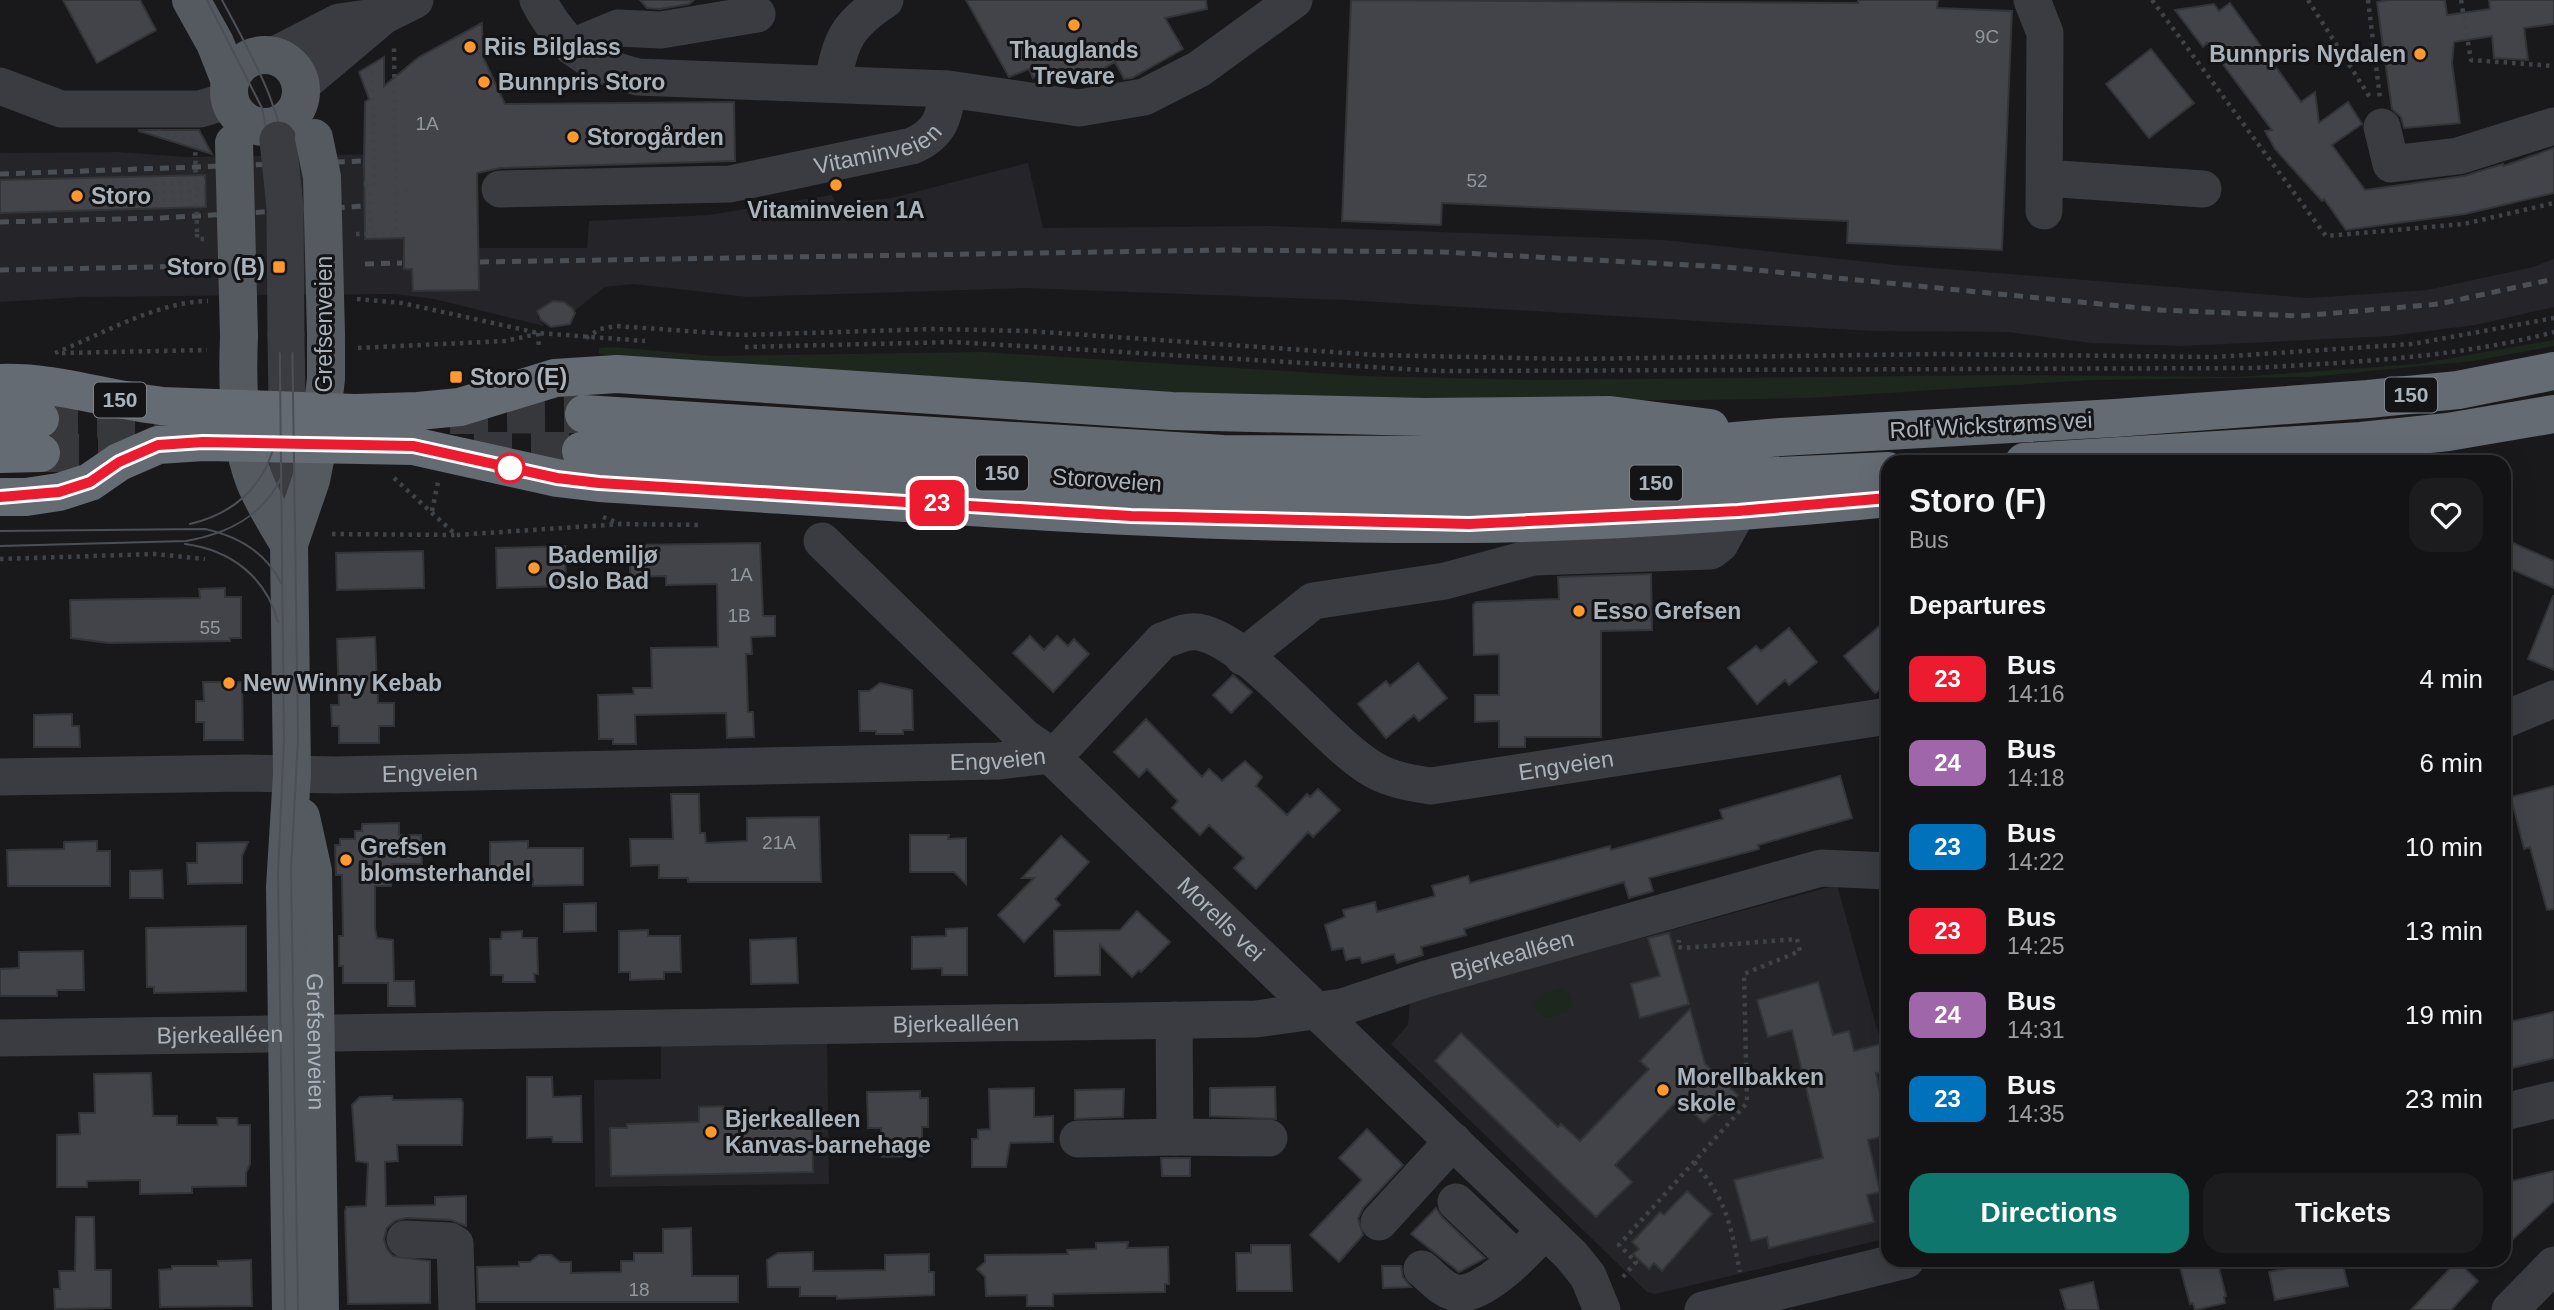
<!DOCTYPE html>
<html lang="en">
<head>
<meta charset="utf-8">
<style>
  body { margin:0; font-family:Helvetica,sans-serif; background:#1c1c1e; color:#f1f3f6; height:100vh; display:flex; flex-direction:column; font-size:26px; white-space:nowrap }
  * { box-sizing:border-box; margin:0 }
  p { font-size:23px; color:#9d9ea0 }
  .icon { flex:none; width:38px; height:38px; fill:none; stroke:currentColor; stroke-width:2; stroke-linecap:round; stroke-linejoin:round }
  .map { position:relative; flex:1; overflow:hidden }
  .drawer { position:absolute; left:1881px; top:455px; width:630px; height:812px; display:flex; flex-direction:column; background:#131315; border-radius:21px; box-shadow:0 7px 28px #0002,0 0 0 2px #323234 }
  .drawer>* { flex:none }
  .badge { padding:0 14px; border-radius:10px; font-size:24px; line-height:46px }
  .map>.badge { position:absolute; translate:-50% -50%; box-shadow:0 0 0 4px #fff }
  h2 { padding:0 28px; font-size:26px; line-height:63px }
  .round { display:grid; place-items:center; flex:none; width:74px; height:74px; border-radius:21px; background:#1c1c1e }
  .overview { display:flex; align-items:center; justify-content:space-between; height:119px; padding:0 28px }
  h1 { font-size:33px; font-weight:600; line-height:52px }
  .cta { display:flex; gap:14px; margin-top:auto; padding:14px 28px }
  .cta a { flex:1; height:80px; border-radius:21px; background:#0f766e; color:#fff; font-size:28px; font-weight:600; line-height:80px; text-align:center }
  .cta a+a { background:#1c1c1e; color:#f1f3f6 }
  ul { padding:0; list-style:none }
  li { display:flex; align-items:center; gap:21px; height:84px; padding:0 28px }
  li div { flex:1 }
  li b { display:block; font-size:26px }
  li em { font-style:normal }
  li .badge { min-width:77px; font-weight:700; text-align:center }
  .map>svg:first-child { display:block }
  .built { fill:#252529 }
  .green { fill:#1e271e }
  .building { fill:#434449; stroke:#333438; stroke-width:2 }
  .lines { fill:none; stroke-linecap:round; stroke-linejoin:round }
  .highway-tunnel { stroke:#36383c; stroke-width:38; stroke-dasharray:38 19; stroke-linecap:butt }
  .path { stroke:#3f4348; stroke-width:4.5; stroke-dasharray:3.5 5; stroke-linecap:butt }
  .minor { stroke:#3a3c41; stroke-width:37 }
  .major { stroke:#555960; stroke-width:38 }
  .highway { stroke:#656b73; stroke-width:38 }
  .tram { stroke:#4c5056; stroke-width:2 }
  .rail { stroke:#4c5056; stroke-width:5; stroke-dasharray:9 7; stroke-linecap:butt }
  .path-bridge { stroke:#3f4348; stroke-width:4.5; stroke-dasharray:3.5 5; stroke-linecap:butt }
  .minor-bridge { stroke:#3a3c41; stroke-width:37 }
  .major-bridge { stroke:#555960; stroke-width:38 }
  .line-casing { stroke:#fff; stroke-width:16 }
  .line { stroke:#ed1b2f; stroke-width:10 }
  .poi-dot { fill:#ff992e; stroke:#141417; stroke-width:2.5 }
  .stop-dot { fill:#fff; stroke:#ed1b2f; stroke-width:3.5 }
  .labels { text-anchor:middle; stroke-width:6; stroke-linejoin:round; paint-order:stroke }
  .number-label { font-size:19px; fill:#90979f }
  .shield { fill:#141417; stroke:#7d838a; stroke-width:2 }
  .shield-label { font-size:21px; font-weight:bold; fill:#aab3bc }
  .poi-label { font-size:23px; font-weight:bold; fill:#aab3bc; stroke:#141417; text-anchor:start }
  .street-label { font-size:23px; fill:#aab3bc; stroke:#141417 }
</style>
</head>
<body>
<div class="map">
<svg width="2554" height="1310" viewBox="0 0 2554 1310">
  <rect width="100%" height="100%" fill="#19191c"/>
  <path class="built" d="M119,152L185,157L398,154L403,248H587L589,221L708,215L832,195L837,204L892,198L1028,163L1043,228L1268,226L1664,240L1896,265L2309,298L2427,290L2533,267L2554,259V307L2475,325L2389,336L2183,346L2091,343L2008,332L1871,331L1345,300L1025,288L748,297L633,284L605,287L573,312L549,304L543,307L537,317L544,326L434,299L395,294L82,297L0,302V153Z
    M1837,885L1888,1068V1238L1672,1290L1655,1294L1647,1292L1391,1044L1408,1025L1410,1001Z
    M827,1044L829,1184L595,1187L594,1080L661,1079V1046Z"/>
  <path class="green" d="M2554,340V346L2473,361L2308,377L2091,380L1808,398L1695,400H1293L637,359L599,354V348L614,347L713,356L984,352L1363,376L1539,380L2008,375L2238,377L2418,364Z
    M1561,988L1569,993L1573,1004L1567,1012L1546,1018L1537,1013L1535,1002L1540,994Z"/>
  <path class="building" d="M63,0H140L156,30L97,63Z
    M640,0H694L689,4L660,9L647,8Z
    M966,0H1206L1207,9L1165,18L1183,49L1132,78L1124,79L1115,62L1081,82L1075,71L1058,80L1051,68L1033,78L1029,69L1009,77Z
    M1351,0L1858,3V0H1938L1937,8L2012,11L2002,250L1847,243L1848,221L1442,203L1441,225L1342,221Z
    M2388,0H2445L2447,15L2490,9L2489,0H2554V24L2524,28L2528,60L2494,58L2492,36L2454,42L2452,63L2460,123L2404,128L2401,117L2392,109L2385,60H2382L2383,47L2377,2Z
    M2230,3L2301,102L2315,92L2319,123L2348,102L2362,124L2332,145L2365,190L2464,176L2503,164L2504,166L2554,148V193L2465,214L2346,230L2324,199L2322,201L2275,149L2265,131L2272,130L2207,43L2203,47L2175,10L2214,4L2219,11Z
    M482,23L483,57L505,104L734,102L735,161L500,168L477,173L479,290L413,291L412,269H404V238L365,239L364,164L365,102L369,99L359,72L384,57V86L419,57Z
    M2151,49L2194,103L2149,138L2106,84Z
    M139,130H199L212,154L139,131Z
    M205,175L206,207L0,213V180Z
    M553,301L564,302L572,308L575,313L570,324L551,327L541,320L537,311Z
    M2504,539L2554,561V588L2504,566Z
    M760,543L763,616H775V636L751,637L752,654H746L748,712H753L754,737L727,738L726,713L635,715L636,744H613V739H599L598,695L634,694L633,688H652L651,648L718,647L717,584L666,585V576L630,577V545Z
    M565,546L566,586L497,588L496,548Z
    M423,551L424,588L337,590L336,553Z
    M1651,574L1652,630L1601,631V737H1525V747H1499V721L1475,722V695H1499V654L1474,655L1473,605L1476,602L1559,599L1558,577Z
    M225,588V597H241V638H230V641L109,643L71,638L70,600L200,598L199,589Z
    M2553,596H2554V670L2528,659Z
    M1888,619V683L1875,693L1844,656Z
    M1789,628L1817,662L1789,685L1785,680L1757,704L1728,668L1756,646L1761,651Z
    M1030,636L1044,650L1057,636L1068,646L1074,639L1089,654L1053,692L1013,653Z
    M375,637L378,703H394V726H379V743H339V726H332L331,705H339L337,639Z
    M1418,663L1447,698L1419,721L1414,715L1386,738L1358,704L1386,681L1390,686Z
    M1233,675L1252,692L1231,713L1213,695Z
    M203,682H242L243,740H204V722H196V701H204Z
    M880,683L912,690L913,730H903V734H876V731H860L859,691H869Z
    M72,714V726H79L80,747H34V715Z
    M1146,719L1202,777L1209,769L1222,781L1245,761L1262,777L1256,786L1287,815L1307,794L1310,797L1318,789L1340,810L1313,837L1308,832L1256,889L1234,868L1244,858L1209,825L1200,835L1172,808L1178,801L1147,769L1139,777L1114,752Z
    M1840,776L1852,818L1758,845L1759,849L1649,878L1653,891L1629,898L1624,882L1464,929L1466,935L1421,947L1423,955L1397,963L1394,954L1362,963L1360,957L1346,960L1343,948L1332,950L1325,925L1345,917L1343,910L1375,902L1377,912L1435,896L1432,886L1468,876L1470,883L1610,846L1611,850L1723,819L1720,810Z
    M2554,786V909L2547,910L2530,847L2524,849L2511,797Z
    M671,794H699L700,833H705L706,843L747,841V818L819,817L821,882H688V878H659V865L631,866L630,839H673Z
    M399,823V835H421L422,864H392L391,886H375V928L377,938L393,940L394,981H414L415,1006H388V983H343V966H339V936H343L342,875H336L335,845H340V839H355V831H362V824Z
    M910,835H949L948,839L966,838V884L954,872H910Z
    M1061,836L1089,862L1055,899L1060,905L1024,942L998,915L1034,878H1022Z
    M97,841V851H110V886H8L7,850L64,849V842Z
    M528,841V848H583V885L533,886V879H513V873H490V842Z
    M248,842L242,856V883L188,884L187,863H197V843Z
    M162,870L163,898H130V871Z
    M596,903V931L564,932V904Z
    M1137,911L1170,942L1141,972L1139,970L1132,977L1100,945V975L1055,976L1054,931L1120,930Z
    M246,926V991L154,993V987H147L146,928Z
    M967,928V975H942V968L912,969V937L946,936V929Z
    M648,930V936H680L681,972H664V979L630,980V972H619V931Z
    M522,931V938H537L538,974H534L535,982H503V975H491L490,939H501L502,932Z
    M1669,933L1689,1004L1640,1018L1631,984L1660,976L1648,938Z
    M796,938L798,983L751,984L750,940Z
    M83,951L84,990H57V996H0V969L19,968V952Z
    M1818,982L1833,1035L1849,1031L1854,1051L1888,1042V1072L1876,1073L1888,1135L1868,1140L1880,1192L1867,1195L1874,1222L1769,1248L1767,1237L1751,1241L1734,1180L1823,1158L1792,1030L1768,1037L1757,1000Z
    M1690,1009L1705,1064L1738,1095L1719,1115L1716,1112L1704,1123L1679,1099L1615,1165L1632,1182L1596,1217L1435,1061L1461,1033L1558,1127L1561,1124L1580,1141L1649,1069L1640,1061Z
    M2554,1012V1058L2504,1070V1023Z
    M151,1073L153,1116H177V1125H218L217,1118H237L238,1125H250V1164L246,1173V1186L192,1187V1193L140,1194V1180L87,1181V1187H57V1135L80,1134L79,1113H95L94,1074Z
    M527,1077H552L553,1097L581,1096L582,1142H553L552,1137L527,1138Z
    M1275,1087L1276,1119L1210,1116V1088Z
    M1034,1088V1117L1053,1116V1142L1010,1143L1006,1167H972V1139H978V1130L990,1129L989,1089Z
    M1124,1089L1123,1117L1075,1119V1090Z
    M920,1091V1098H928V1127H922V1156L882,1157L881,1128H868L867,1092Z
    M384,1096H392L393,1100L461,1099L463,1103L462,1145H397L398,1161L385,1162L386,1206L435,1205V1197L466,1196V1226L451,1220L406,1218L395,1221L387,1228L384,1239L387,1249L393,1256L430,1261V1303L348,1304L345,1212L346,1207L366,1206L368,1163L356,1161L352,1105L360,1097Z
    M723,1106L724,1122L812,1120L813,1172L611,1176L610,1128H627V1124L699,1122V1107Z
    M1367,1129L1403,1165L1363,1208L1358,1218L1363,1235L1339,1262L1310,1235L1362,1180L1339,1158Z
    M1161,1158H1190V1176H1162Z
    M2554,1171V1201L2509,1243L2504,1224V1183Z
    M1687,1191L1712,1214L1662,1271L1654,1263L1649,1269L1633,1254L1639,1249L1632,1242L1660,1212L1664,1215Z
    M1436,1208L1442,1217L1485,1258L1459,1272L1411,1234Z
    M76,1217H94L95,1270H111V1308L55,1309L54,1289H60L59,1271H75Z
    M691,1228L692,1276H738V1302H478L477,1267L519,1266V1262H530L539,1255H551L560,1262H571V1273L621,1272V1261H634V1253H663V1229Z
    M1128,1242L1127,1248L1168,1247L1169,1284H1165V1292L1053,1294V1306H1027V1295L986,1296L985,1277L977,1269L985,1262V1255L1068,1254L1067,1250L1096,1249V1243Z
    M1251,1245H1290L1292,1291H1237L1236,1253H1251Z
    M813,1252V1271L885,1270V1255L929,1254V1272H934V1295L837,1299V1296H800V1287H768L767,1260L778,1253Z
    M251,1260L252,1306L160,1307L159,1270L172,1269V1266H218V1261Z
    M2178,1260H2217L2226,1296L2224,1297L2225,1303L2195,1310L2193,1303L2190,1304Z
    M2296,1260H2342L2348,1286L2275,1300L2269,1272L2298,1266Z
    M2457,1261L2478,1281L2451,1310H2411Z
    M1382,1266H1401L1403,1277L1411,1287L1383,1288Z
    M2093,1282L2099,1310H2066L2060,1290Z"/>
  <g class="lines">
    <path class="highway-tunnel" d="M450,415L584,414
      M40,419L166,418
      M474,451H581
      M41,453H151"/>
    <path class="path" d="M2152,0L2326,236L2464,224L2554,203
      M2308,0L2371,99
      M2368,0L2380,98
      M2461,0L2471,60L2554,66
      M153,184L205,182
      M364,184H374L372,67
      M370,184L371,233
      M396,191H411
      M154,192L204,191
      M154,200L196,199
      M197,234V239H205
      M356,234L396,233L394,48
      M357,299L402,303L538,333L645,341
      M538,333L539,350
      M586,338L600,329L616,326L743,335L933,329L1028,331L1376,355L1569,359L1940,354L2216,357L2413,344L2554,318
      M745,347L954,342L1438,371L2253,368C2354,362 2456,358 2554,332
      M358,348L505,341L537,334
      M55,353C103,334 156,302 208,301
      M62,353L207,350
      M394,478L456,535L622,524L703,525
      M432,511L438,482
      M603,517L621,524
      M332,534L456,535
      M0,559L155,554L205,559
      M609,586L649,585
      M1694,1162C1727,1201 1730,1223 1740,1272
      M1623,1277L1636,1262L1619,1245L1747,1103L1744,974L1800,951L1797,939L1683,948L1678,947L1679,940"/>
    <g class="minor">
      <path d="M538,0C562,46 587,64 638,77L948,89L1079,108L1144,97L1199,69L1294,0"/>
      <path d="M2032,0L2045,33L2044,211"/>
      <path d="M572,47L618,28L661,30L757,14"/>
      <path d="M273,56L339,22L383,16"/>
      <path d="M833,84C839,41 848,24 885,0"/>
      <path d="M0,86L61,109H200L230,100"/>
      <path d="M300,86L383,16L415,0"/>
      <path d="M2382,127L2391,164L2458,156L2554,126"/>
      <path d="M2045,178L2203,189"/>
      <path id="s1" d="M500,189L730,184L912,146C940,134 944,118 948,89"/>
      <path d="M286,335L289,537"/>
      <path id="s2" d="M822,541L1024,737L1050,755L1571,1255L1588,1276L1602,1310"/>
      <path d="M1243,657L1313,601L1445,581L1534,557L1711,551L1720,544L1738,511"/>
      <path d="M2504,720L2554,699"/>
      <path id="s3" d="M0,777L247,773L336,775L998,761L1050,755L1064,746L1162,641C1173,637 1186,630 1198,632C1251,641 1325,742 1374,770C1392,780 1411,783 1431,786L1888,716"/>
      <path d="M1174,1020L1175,1137L1269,1138"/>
      <path id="s4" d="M0,1038L1256,1019L1342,1007L1426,979L1821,868L1888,871"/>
      <path d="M2504,1112L2554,1100"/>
      <path d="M1078,1139L1175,1137"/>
      <path d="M1456,1202L1516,1259"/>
      <path d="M1379,1222L1453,1141"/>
      <path d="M405,1239L450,1241L455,1244L457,1310"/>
      <path d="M1422,1269C1432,1277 1443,1291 1457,1293C1483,1297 1529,1248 1545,1230"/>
      <path d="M1703,1310L1906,1260"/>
      <path d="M2510,1310L2554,1265"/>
    </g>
    <g class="major">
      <path d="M191,0L215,43L230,81"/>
      <circle cx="265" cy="91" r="36"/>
      <path d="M239,336C237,382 238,439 255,482C264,504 277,524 289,544"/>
      <path id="s5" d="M301,817L313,871L320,1310"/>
      <path d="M291,1310L285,887L292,774L289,544L311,480L318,445L326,379V334"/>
    </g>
    <path class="highway" d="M0,383C56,381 107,400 162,406L355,413L418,411L460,407L555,378L617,374L1172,411L1424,417L1610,415L1710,428
      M584,414L1223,454L1425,455L1608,452L1781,437L2115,418L2368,399L2458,390L2554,371
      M0,420L40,419
      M581,451L813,461L1219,487L1424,492L1888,471
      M0,454L41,453
      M2024,462L2361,441L2448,432L2554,414
      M0,497H26L59,492L90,482L119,462L158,445L203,442L413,446L557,478L599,483C888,501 1178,526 1467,524C1607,523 1749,512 1888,498"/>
    <path class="tram" d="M207,0L262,108L278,187L284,739L278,873L285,1310
      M222,0C256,63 284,111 290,184L298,739L291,870L298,1310
      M190,524C236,513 265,486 276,439
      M0,531L205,529C237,536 266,552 281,583
      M185,544C231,550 266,577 278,622
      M0,546L186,541C227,534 262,517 281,478"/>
    <path class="rail" d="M0,174L364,161
      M0,222L161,218L364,206
      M480,262L1225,250L1442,252L1726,267L2161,310L2300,316L2439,304L2554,279
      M365,264L402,263
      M0,270L203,266"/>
    <path class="path-bridge" d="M157,132L195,140L197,234"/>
    <path class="minor-bridge" d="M278,140L285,207L286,335"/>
    <path class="major-bridge" d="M314,138L322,177L326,334
      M234,143L239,336"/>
  </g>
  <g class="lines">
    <g class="line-casing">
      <path id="line" d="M0,497L59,492L90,482L119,462L158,445L203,442L413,446L557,478L599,483L1131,516L1469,524L1738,511L1888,498"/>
    </g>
    <use href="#line" class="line"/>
  </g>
  <g class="poi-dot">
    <circle cx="1074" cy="25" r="7"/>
    <circle cx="470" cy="47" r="7"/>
    <circle cx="2420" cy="54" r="7"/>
    <circle cx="484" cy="82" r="7"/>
    <circle cx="573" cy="137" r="7"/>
    <circle cx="836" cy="185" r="7"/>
    <circle cx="77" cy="196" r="7"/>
    <rect x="272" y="260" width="14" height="14" rx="3.5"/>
    <rect x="449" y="370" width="14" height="14" rx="3.5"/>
    <circle cx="534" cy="568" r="7"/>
    <circle cx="1579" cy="611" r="7"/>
    <circle cx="229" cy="683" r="7"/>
    <circle cx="346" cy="860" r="7"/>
    <circle cx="1663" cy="1090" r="7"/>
    <circle cx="711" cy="1132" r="7"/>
  </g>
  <circle class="stop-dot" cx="510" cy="468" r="14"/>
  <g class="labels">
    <g class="number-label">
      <text x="1987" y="43">9C</text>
      <text x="427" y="130">1A</text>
      <text x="1477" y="187">52</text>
      <text x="741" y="581">1A</text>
      <text x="739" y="622">1B</text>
      <text x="210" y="634">55</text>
      <text x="779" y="849">21A</text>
      <text x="639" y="1296">18</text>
    </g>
    <g class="shield">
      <rect x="2385" y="377.5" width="52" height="35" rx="5"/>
      <rect x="94" y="382.5" width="52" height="35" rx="5"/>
      <rect x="976" y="455.5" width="52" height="35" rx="5"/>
      <rect x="1630" y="465.5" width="52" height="35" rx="5"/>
    </g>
    <g class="shield-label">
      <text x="2411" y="402">150</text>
      <text x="120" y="407">150</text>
      <text x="1002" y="480">150</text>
      <text x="1656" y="490">150</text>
    </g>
    <g class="poi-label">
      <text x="484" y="55">Riis Bilglass</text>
      <text x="1074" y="58" text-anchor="middle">Thauglands<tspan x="1074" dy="26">Trevare</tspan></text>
      <text x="2406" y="62" text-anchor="end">Bunnpris Nydalen</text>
      <text x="498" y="90">Bunnpris Storo</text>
      <text x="587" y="145">Storogården</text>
      <text x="91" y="204">Storo</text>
      <text x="836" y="218" text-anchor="middle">Vitaminveien 1A</text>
      <text x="265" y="275" text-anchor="end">Storo (B)</text>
      <text x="470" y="385">Storo (E)</text>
      <text x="548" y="563">Bademiljø<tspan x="548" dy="26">Oslo Bad</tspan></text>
      <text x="1593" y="619">Esso Grefsen</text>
      <text x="243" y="691">New Winny Kebab</text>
      <text x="360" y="855">Grefsen<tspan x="360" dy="26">blomsterhandel</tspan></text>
      <text x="1677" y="1085">Morellbakken<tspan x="1677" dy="26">skole</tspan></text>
      <text x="725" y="1127">Bjerkealleen<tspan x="725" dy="26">Kanvas-barnehage</tspan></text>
    </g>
    <g class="street-label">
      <text dy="8" stroke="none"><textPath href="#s1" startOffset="382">Vitaminveien</textPath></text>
      <text transform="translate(324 324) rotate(-90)" y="8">Grefsenveien</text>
      <text transform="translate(1991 425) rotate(-3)" y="8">Rolf Wickstrøms vei</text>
      <text transform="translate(1107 480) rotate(4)" y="8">Storoveien</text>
      <text dy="8" stroke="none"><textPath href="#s3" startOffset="998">Engveien</textPath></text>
      <text dy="8" stroke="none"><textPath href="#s3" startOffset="1670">Engveien</textPath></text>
      <text dy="8" stroke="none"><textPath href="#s3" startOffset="430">Engveien</textPath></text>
      <text dy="8" stroke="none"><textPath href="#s2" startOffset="550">Morells vei</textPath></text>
      <text dy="8" stroke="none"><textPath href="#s4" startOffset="1521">Bjerkealléen</textPath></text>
      <text dy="8" stroke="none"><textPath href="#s4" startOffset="956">Bjerkealléen</textPath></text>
      <text dy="8" stroke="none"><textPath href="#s4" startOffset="220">Bjerkealléen</textPath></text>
      <text dy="8" stroke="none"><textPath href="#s5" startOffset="226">Grefsenveien</textPath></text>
    </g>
  </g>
</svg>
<b class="badge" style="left:937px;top:503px;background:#ed1b2f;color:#fff">23</b>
<section class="drawer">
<div class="overview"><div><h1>Storo (F)</h1><p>Bus</p></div><a class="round"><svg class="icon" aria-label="heart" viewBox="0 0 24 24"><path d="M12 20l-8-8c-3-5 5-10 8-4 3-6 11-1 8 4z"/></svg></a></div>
<h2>Departures</h2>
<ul>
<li><span class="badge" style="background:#ed1b2f;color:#fff">23</span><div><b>Bus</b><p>14:16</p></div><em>4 min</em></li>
<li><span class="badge" style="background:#a066aa;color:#fff">24</span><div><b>Bus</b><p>14:18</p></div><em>6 min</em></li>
<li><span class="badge" style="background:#0072bc;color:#fff">23</span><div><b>Bus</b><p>14:22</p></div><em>10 min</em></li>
<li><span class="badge" style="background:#ed1b2f;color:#fff">23</span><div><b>Bus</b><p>14:25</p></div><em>13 min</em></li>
<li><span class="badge" style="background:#a066aa;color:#fff">24</span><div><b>Bus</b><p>14:31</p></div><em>19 min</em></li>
<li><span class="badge" style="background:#0072bc;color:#fff">23</span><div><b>Bus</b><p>14:35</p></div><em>23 min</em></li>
</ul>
<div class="cta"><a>Directions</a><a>Tickets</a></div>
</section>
</div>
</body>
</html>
